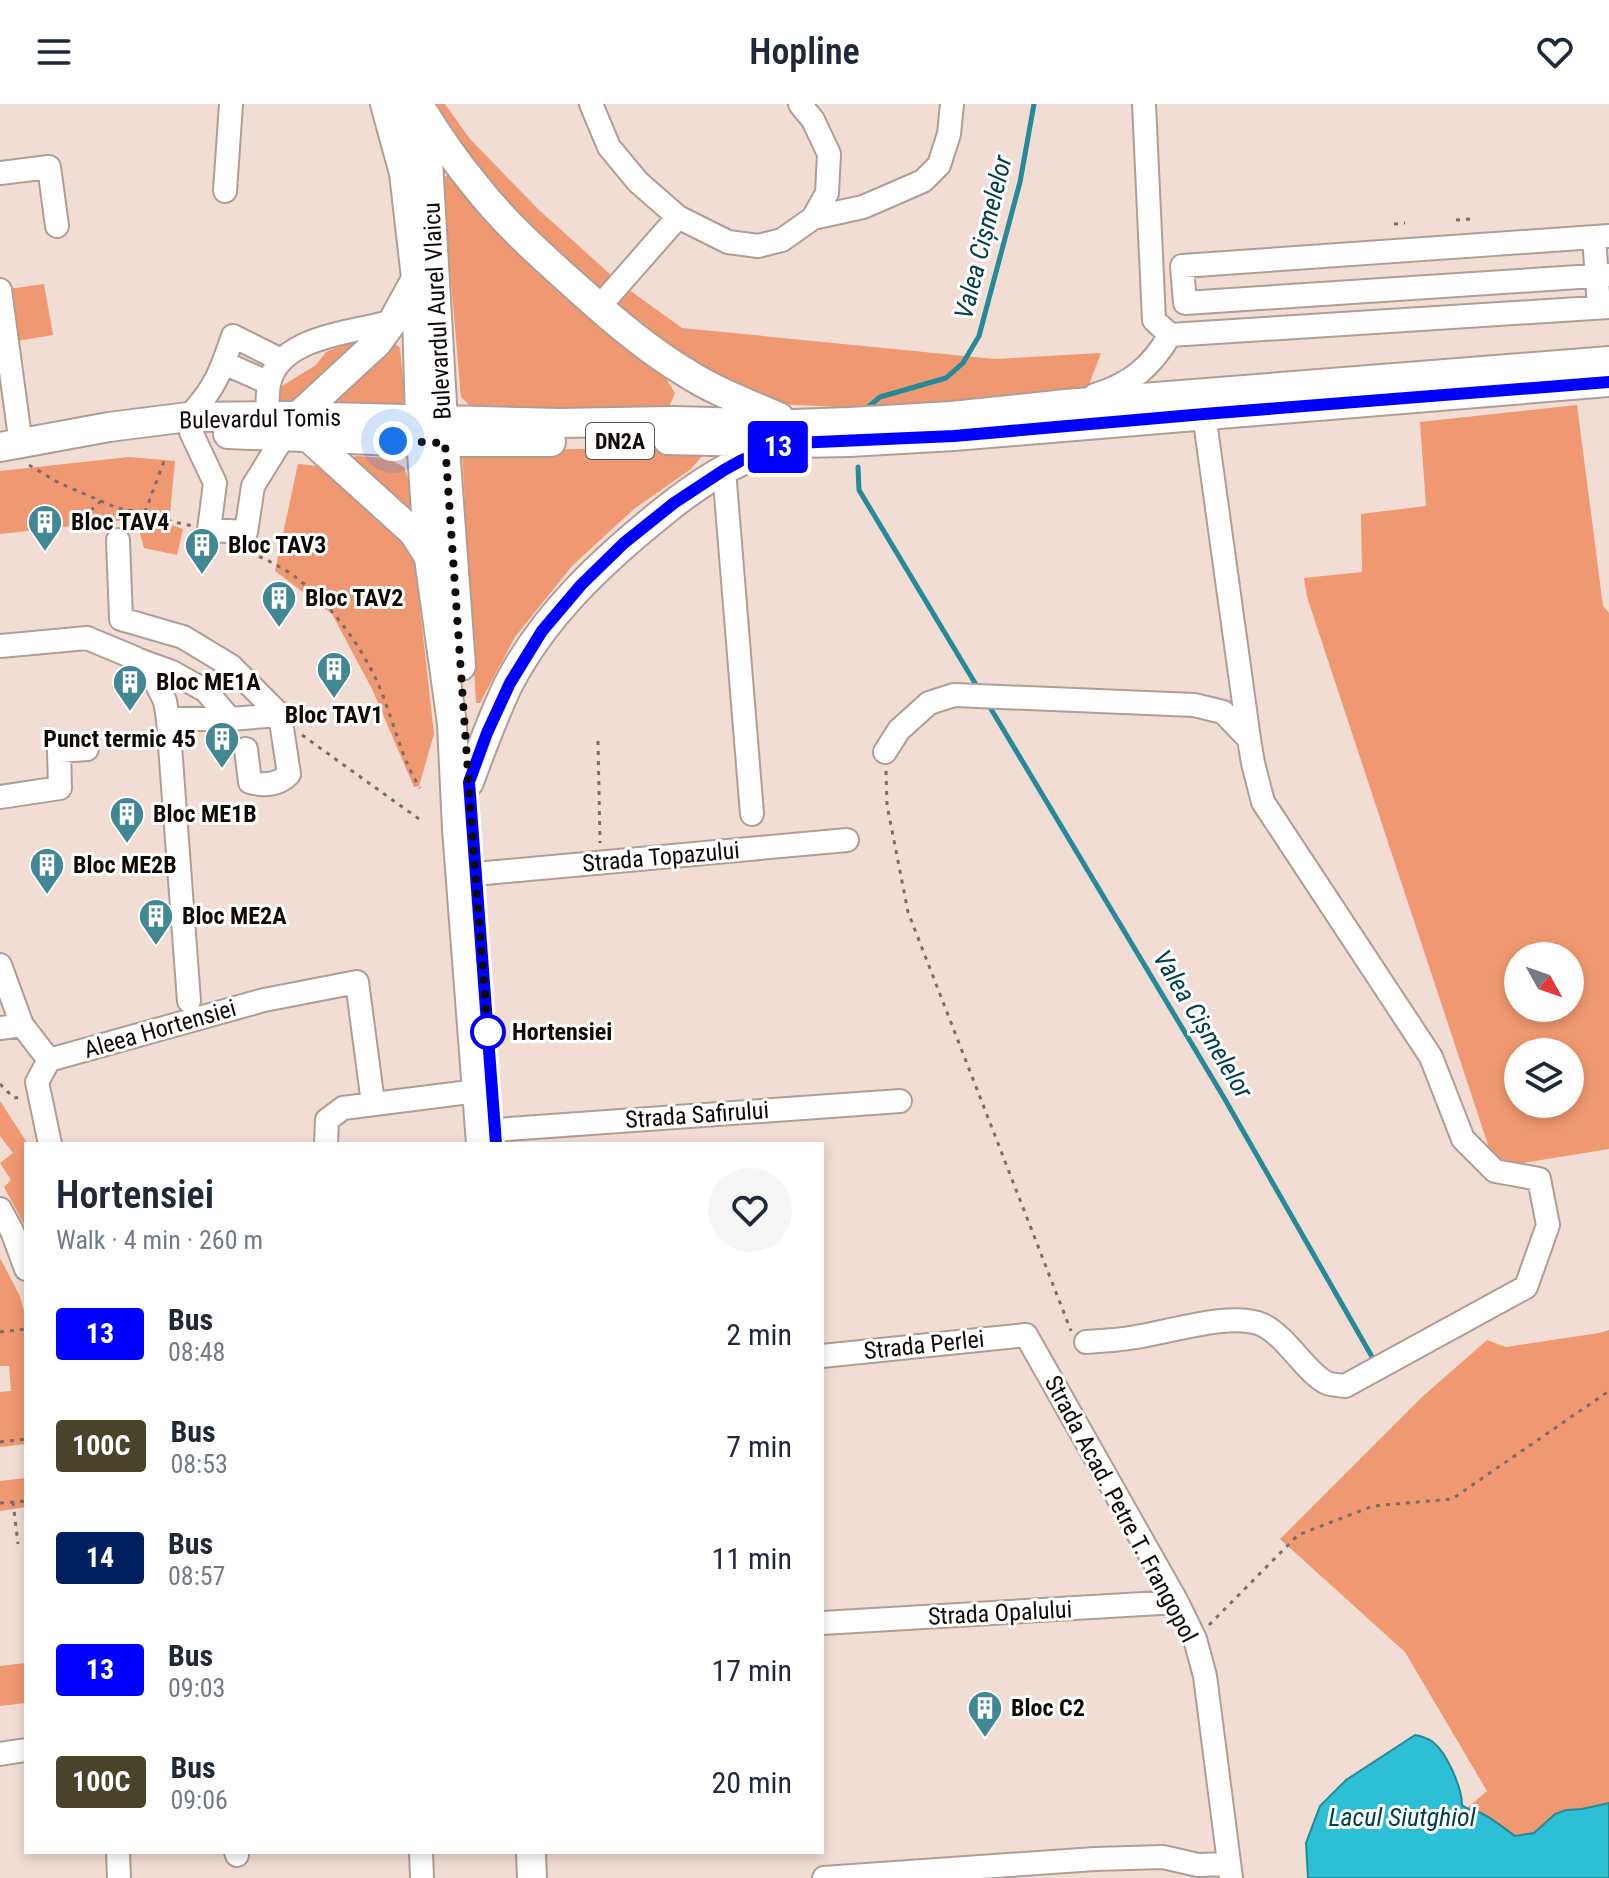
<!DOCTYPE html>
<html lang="en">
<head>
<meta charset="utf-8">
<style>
  body { margin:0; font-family:"Roboto Condensed",sans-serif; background:#f6f6f7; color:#1f2937; height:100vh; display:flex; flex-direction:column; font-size:30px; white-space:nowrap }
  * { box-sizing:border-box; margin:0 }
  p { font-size:26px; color:#747a83 }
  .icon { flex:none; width:44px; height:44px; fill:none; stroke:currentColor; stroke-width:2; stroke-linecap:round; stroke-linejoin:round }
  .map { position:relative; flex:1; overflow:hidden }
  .sheet { position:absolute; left:24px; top:1038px; width:800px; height:712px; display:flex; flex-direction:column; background:#fff; border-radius:0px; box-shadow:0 4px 12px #0003 }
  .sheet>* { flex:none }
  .badge { padding:0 16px; border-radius:6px; font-size:28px; line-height:52px }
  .needle { width:52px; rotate:130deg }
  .controls { position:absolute; left:1504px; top:838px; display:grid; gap:16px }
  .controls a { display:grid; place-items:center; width:80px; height:80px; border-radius:50%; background:#fff; box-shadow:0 4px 12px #0003; font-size:40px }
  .you { position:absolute; width:40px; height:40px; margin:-20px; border:6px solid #fff; border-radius:50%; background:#1a73e8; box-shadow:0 0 0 12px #1a73e833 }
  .map>.badge { position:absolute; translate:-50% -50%; box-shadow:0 0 0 4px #fff }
  .round { display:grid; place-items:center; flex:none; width:84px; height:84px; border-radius:42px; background:#f6f6f7 }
  .summary { display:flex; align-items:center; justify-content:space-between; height:136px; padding:0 32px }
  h1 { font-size:38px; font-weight:600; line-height:60px }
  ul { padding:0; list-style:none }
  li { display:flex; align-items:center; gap:24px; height:112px; padding:0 32px }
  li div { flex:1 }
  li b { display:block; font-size:30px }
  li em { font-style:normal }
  li .badge { min-width:88px; font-weight:700; text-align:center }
  header { display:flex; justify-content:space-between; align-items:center; height:104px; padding:0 32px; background:#fff; font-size:36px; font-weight:600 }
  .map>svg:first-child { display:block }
  .green { fill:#f09871; fill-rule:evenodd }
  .water { fill:#2cbfd6; stroke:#248998; stroke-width:2 }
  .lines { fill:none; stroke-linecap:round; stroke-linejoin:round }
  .stream { stroke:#248998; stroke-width:5 }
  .minor-casing { stroke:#b09d94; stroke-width:26 }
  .major-casing { stroke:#b09d94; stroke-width:32 }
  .path { stroke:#7b6e68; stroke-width:3; stroke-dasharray:4 6; stroke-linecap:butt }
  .minor { stroke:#fff; stroke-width:22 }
  .major { stroke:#fff; stroke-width:28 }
  .line-casing { stroke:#fff; stroke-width:18 }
  .line { stroke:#00f; stroke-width:12 }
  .walk { stroke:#100a07; stroke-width:8; stroke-dasharray:0 14.4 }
  .stop-dot { fill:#fff; stroke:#00f; stroke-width:4 }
  .labels { text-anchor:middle; stroke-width:6; stroke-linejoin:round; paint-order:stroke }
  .shield { fill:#fff; stroke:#585451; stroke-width:2 }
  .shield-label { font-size:22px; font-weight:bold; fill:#100a07 }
  .street-label { font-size:24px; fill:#100a07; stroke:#fff }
  .poi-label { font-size:24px; font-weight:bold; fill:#100a07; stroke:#fff; text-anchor:start }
  .stop-label { font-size:24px; font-weight:bold; fill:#100a07; stroke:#fff; text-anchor:start }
  .water-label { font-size:26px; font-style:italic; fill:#00404a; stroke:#fff }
</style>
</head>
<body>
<header><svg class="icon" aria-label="menu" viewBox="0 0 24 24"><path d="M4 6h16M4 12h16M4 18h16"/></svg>Hopline<svg class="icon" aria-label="heart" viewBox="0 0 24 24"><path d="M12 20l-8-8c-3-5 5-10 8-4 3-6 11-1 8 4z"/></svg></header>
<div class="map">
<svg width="1609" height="1774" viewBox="0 0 1609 1774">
  <rect width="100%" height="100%" fill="#f2ddd4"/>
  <path class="green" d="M434,0H445L470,35L539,106L621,180L682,224L995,255L1101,249L1085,291L879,305L777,300L665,245L521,123L463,45Z
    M451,71L596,216L665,273L675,289L669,303L659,307H475L461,293L442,73Z
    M44,180L53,231L17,237L8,185Z
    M360,237L291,300H280L276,293L277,285L316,261L326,248L348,239Z
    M391,240H396L400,244L405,294L403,301H341L337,293Z
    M1577,301L1603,502L1609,509V1045L1516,1060L1493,1056L1307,493L1304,474L1362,468L1361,410L1426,402L1420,318ZM1518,852H1570V904H1518ZM1518,948H1570V1000H1518Z
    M698,343L703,351L691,365L634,405L572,462L515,533L480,599H476L462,347Z
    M358,352L387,354L404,363L410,380L412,416L352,359V353Z
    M129,353L175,357L169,420L183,425L177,451L144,444L136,415L0,430V367Z
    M298,360L331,363L413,442L434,630L419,682L414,683L372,585L332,510L275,467Z
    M0,997L28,1040H26V1124L4,1083L11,1076L0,1059L13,1049L0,1032Z
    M0,1154L19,1190L26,1213V1340L0,1343V1288L11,1287L9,1262H0Z
    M1609,1226V1699L1582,1705L1566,1706L1555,1710L1534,1729L1515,1732C1499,1721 1485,1709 1466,1705L1487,1687L1405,1548L1280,1435L1421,1294L1487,1236L1506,1243L1599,1229Z
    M26,1374V1403L0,1407V1377Z
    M26,1559V1599L0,1602V1562Z"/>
  <path class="water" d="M1415,1631C1421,1632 1427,1634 1433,1638C1447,1649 1462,1684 1462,1701C1468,1706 1474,1706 1481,1709C1493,1715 1504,1724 1515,1732L1534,1729L1555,1710L1566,1706L1582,1705L1609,1699V1774H1308L1306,1739L1320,1702L1346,1676Z"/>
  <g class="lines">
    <path class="stream" d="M867,304L880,293L946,274L963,259L979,232L1020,78L1034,0
      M858,363L859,386L975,579
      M991,605L1223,992L1375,1258"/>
    <g class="minor-casing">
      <path id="minor" d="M591,0L609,43L638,78L678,113L728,138L758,142L782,136L813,114L863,103L923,77L939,61L949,30L952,0
        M800,0L813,16L829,50L827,89L813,114
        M1144,0L1154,216L1170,231L1609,203
        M0,69L49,63L57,122
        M225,87L231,0
        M1609,132L1182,162L1185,199L1609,171
        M1594,133L1599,203
        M0,186L21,341
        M599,203L678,113
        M224,259L269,279
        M1095,291C1131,280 1151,263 1170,231
        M1204,310L1249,635
        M267,311C268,301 267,290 269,280C279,231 355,229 393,217
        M188,313C215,285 221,267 233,232L281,256
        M191,328L215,379L209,426L246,428L253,382L284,332
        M724,366L752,710
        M118,436L121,515L183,533L231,562L280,611L289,670C279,681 264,682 250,678L246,645
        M0,542L87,534L135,554L156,579L165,597L168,615H230L280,611
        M139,556L172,568L206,587L230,615
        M168,615L189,897
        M885,648L899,626L929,599L954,591L1194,601L1223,608L1249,635L1253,659L1263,698L1431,953L1463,1035L1495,1067L1539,1075L1548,1121L1526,1183L1345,1282C1339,1281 1332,1281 1327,1279C1307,1270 1288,1234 1263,1221C1232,1207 1170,1228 1136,1233C1119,1236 1103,1237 1086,1238
        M0,693L60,684L59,647L87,645
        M475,770L847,736
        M0,861L22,921
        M0,924L22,921L49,956
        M495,1026L900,997
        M50,1040L37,978L49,956L264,896L357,878L373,999
        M326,1040L327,1016L343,1004L477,987
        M0,1105L12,1127L26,1165
        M822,1252L1026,1231L1177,1498L1195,1535L1205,1572L1231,1774
        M822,1519L1177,1498
        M0,1650L26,1646
        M118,1748L119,1774
        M236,1748L237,1751
        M421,1748L422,1774
        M824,1774L1095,1755L1163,1753L1198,1761L1229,1760"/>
    </g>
    <g class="major-casing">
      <path id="major" d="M385,0L404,69L416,174L420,317L429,454L452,620L457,725L481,1040
        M407,0L428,57L443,317L461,562
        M422,6C438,32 455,57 475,81C506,121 545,155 583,189C615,218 648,246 685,268C714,287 747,299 779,313
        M298,312L377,239L393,217L416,175
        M228,330L421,338H551
        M308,333L413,428L429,453
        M668,336L795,339L849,338L954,332L1609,278
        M0,343L109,323L188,313L290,312L560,319L672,317L794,320L850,318L952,312L1066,300L1609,257
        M469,678C481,645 493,613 508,581C544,511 602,457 663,408C695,382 733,356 774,345
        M531,1748L532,1774"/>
    </g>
    <path class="path" d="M1456,116L1470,115
      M1394,120L1405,119
      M29,361L59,379L117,404L145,409L174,418L193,422
      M101,397L82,415L101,426
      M145,408L166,352
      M250,448C267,456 284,464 298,475C329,499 356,535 374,571C392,607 398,649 420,684
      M302,631L419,715
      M598,637L600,739
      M886,667L887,701L908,808L1071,1227
      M0,980L14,994L22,993
      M0,1228L26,1225
      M0,1338L26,1335
      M13,1398L18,1440
      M0,1399L26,1397
      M1209,1521L1298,1431L1373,1402L1452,1395L1609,1287"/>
    <use href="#minor" class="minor"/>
    <use href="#major" class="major"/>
  </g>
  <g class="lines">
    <g class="line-casing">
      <path id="line" d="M496,1040L469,678L487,629L510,579L542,527L581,481L624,439L674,399L724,366L742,356L765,347L795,339L954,332L1204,310L1609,278"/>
    </g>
    <use href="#line" class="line"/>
    <path class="walk" d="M393,337L445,339L473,741L488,928"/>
  </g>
  <defs>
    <g id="building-pin" transform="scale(1.8)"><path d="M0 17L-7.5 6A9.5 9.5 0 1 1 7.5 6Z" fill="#428794" stroke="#fff"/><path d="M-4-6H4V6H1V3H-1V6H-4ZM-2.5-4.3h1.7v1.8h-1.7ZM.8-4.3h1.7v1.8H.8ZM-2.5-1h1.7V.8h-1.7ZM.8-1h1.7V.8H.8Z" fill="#fff"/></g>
  </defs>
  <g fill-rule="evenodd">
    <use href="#building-pin" x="45" y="418"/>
    <use href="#building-pin" x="202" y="441"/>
    <use href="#building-pin" x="279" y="494"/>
    <use href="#building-pin" x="334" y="565"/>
    <use href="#building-pin" x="130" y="578"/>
    <use href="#building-pin" x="222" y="635"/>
    <use href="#building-pin" x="127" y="710"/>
    <use href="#building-pin" x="47" y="761"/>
    <use href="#building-pin" x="156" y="812"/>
    <use href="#building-pin" x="985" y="1604"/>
  </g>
  <circle class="stop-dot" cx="488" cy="928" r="16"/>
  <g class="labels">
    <rect class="shield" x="586" y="319" width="68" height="36" rx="6"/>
    <g class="shield-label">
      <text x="620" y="345">DN2A</text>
    </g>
    <g class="street-label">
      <text transform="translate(437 207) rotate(-93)" y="8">Bulevardul Aurel Vlaicu</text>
      <text transform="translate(260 315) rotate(-1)" y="8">Bulevardul Tomis</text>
      <text transform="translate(661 753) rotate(-5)" y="8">Strada Topazului</text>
      <text transform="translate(160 925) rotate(-16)" y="8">Aleea Hortensiei</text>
      <text transform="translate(697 1011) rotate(-4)" y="8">Strada Safirului</text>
      <text transform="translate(924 1241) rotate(-6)" y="8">Strada Perlei</text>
      <text transform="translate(1121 1405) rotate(62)" y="8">Strada Acad. Petre T. Frangopol</text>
      <text transform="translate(1000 1509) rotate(-3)" y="8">Strada Opalului</text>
    </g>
    <g class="poi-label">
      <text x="71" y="426">Bloc TAV4</text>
      <text x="228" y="449">Bloc TAV3</text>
      <text x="305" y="502">Bloc TAV2</text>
      <text x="156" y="586">Bloc ME1A</text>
      <text x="334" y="619" text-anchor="middle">Bloc TAV1</text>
      <text x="196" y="643" text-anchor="end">Punct termic 45</text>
      <text x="153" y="718">Bloc ME1B</text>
      <text x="73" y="769">Bloc ME2B</text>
      <text x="182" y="820">Bloc ME2A</text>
      <text x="1011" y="1612">Bloc C2</text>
    </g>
    <g class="stop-label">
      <text x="512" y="936">Hortensiei</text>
    </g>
    <g class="water-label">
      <text transform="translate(983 133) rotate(-76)" y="9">Valea Cișmelelor</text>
      <text transform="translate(1203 920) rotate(59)" y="9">Valea Cișmelelor</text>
      <text x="1402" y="1722">Lacul Siutghiol</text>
    </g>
  </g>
</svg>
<div class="controls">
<a><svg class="needle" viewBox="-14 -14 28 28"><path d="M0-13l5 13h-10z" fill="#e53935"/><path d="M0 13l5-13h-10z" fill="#747a83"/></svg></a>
<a><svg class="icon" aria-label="layers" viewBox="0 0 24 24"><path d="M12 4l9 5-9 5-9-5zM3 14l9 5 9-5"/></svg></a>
</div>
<div class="you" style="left:393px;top:337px"></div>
<b class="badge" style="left:778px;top:343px;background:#00f;color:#fff">13</b>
<section class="sheet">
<div class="summary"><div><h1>Hortensiei</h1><p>Walk · 4 min · 260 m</p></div><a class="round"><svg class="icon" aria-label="heart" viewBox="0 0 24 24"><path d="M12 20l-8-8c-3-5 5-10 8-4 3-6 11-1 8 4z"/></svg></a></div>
<ul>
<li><span class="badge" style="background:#00f;color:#fff">13</span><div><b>Bus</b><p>08:48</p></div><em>2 min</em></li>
<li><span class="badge" style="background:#494429;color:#fff">100C</span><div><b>Bus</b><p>08:53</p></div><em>7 min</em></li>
<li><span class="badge" style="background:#002060;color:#fff">14</span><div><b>Bus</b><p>08:57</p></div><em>11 min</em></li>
<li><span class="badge" style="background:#00f;color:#fff">13</span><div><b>Bus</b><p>09:03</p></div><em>17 min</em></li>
<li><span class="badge" style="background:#494429;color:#fff">100C</span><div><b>Bus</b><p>09:06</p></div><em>20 min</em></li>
</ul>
</section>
</div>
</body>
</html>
